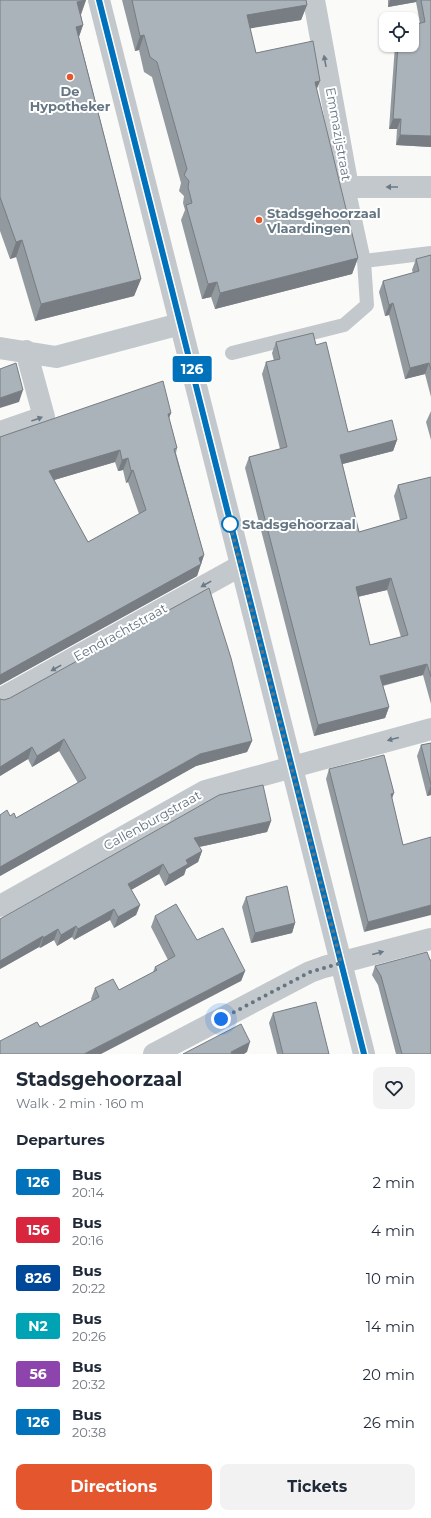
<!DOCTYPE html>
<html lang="en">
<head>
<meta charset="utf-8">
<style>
  body { margin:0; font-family:Montserrat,sans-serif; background:#f2f2f3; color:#1f2937; height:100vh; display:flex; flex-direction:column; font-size:15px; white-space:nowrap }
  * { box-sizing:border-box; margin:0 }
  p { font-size:13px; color:#747a83 }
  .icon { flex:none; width:22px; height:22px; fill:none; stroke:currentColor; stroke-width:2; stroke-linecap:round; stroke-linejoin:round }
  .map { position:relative; height:1054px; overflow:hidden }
  .panel { display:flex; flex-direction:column; background:#fff; flex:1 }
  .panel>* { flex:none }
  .badge { padding:0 8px; border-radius:3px; font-size:14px; line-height:26px }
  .fabs { position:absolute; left:379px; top:12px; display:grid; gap:8px }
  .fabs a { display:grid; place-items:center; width:40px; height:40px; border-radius:8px; background:#fff; box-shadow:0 1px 3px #0004; font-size:20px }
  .you { position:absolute; width:20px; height:20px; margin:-10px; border:3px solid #fff; border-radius:50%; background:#1a73e8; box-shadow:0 0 0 6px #1a73e833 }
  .map>.badge { position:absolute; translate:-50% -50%; box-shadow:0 0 0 2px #fff }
  h2 { padding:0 16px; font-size:15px; line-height:36px }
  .round { display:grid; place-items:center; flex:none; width:42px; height:42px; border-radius:8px; background:#f2f2f3 }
  .head { display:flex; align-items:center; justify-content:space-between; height:68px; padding:0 16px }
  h1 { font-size:19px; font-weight:700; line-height:30px }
  .cta { display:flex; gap:8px; margin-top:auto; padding:8px 16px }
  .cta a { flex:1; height:46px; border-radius:8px; background:#e4572e; color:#fff; font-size:16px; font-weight:700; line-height:46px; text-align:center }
  .cta a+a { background:#f2f2f3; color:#1f2937 }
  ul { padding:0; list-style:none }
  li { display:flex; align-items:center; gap:12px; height:48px; padding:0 16px }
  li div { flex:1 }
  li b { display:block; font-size:15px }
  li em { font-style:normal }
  li .badge { min-width:44px; font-weight:700; text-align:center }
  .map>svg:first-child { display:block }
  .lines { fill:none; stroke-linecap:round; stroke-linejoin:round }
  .service { stroke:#c3c8cc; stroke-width:14 }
  .minor { stroke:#c3c8cc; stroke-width:22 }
  .tertiary { stroke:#c3c8cc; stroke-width:22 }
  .wall { fill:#929a9f; fill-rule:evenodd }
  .shaded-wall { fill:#777d82 }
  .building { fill:#aab3b9; stroke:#777d82; fill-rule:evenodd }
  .oneway { fill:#6a7a87 }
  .line-casing { stroke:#fff; stroke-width:9 }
  .line { stroke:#0072bc; stroke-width:6 }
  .walk { stroke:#657683; stroke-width:4; stroke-dasharray:0 7.2 }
  .poi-dot { fill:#e4572e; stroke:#fff; stroke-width:1.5 }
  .stop-dot { fill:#fff; stroke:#0072bc; stroke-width:2 }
  .labels { text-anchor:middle; stroke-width:4; stroke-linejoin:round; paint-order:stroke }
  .poi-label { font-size:13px; font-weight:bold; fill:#657683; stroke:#fff }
  .street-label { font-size:13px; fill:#657683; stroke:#fff }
  .stop-label { font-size:13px; font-weight:bold; fill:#657683; stroke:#fff; text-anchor:start }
</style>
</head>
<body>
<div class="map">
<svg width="431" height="1054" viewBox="0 0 431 1054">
  <rect width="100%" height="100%" fill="#fafaf8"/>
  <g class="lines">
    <path class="service" d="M348,187L364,261L431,253
      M232,353L344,325L367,305L364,261"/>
    <path class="minor" d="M314,0L348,187H431
      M0,348L56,357L180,324
      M0,432L44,417L26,351
      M0,699L240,566
      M0,906L205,791L431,729
      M154,1054L310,972L324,967L431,939"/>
    <path class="tertiary" d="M99,0L364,1054"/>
  </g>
  <path class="wall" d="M0,0H86L81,15L83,25L79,37L141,279L134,296L35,321L16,257L10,259L0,231Z
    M122,0H306L307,5L301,20L250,28L256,53L316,90L358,258L352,274L215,309L211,297L202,299L181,220L185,210L183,203L184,196L179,191L181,183L152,77L144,72L139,50L135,51Z
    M388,0H431V147L396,145L397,129H389L395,45H412L420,23L416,2L388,7Z
    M431,255V397L425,374L405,379L389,315L385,316L379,292L383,281L413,273L412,270L416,259Z
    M276,342L316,345L348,432L397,440L393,451L342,464L359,532L400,520L394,496L398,485L431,477V704L423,675L383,686L389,707L385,718L314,736L245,468L249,457L280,449L262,374L266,362L274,361L272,353ZM387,590L401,637L370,645L358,597Z
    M431,411V440L426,422Z
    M171,413L169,418L177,448L176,453L204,555L197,576L0,685V437ZM115,462L118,471L123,470L126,483L128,482L139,514L88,542L54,480Z
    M0,699L4,700L252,741L247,752L196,766L0,876L10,816L16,818L78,783L59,751L32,767L28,759L0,776Z
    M431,743V795L427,796L417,756L421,745Z
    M329,769L392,799L403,845L364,932L326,779Z
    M271,821L267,832L199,847L202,851L198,862L186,869L184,875L165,886L159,874L131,890L140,905L136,915L114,928L110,920L74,940L72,937L57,946L54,940L40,948L39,947L0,969V919Z
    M246,897L295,923L292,933L251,943L242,907Z
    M155,916L197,940L245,971L241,981L40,1027L92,1001L91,999L95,988L119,990L153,972L155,967L168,960L151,927Z
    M430,960L431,1054H396L378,985L372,975L375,966Z
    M273,1013L329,1054H277L269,1023Z"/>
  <path class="shaded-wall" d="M85,0H86L80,16L77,2Z
    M390,0H417L416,2L388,7Z
    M307,5L301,20L241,30L247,15Z
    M83,25L77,42L76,27Z
    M144,35L139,50L135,51L140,36Z
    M320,81L314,96L315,82Z
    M393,119H401L397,129H389Z
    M400,135L431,136V147L396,145Z
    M22,240L16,257L10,259L16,242Z
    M358,258L352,274L215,309L220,293Z
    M141,279L134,296L35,321L41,304Z
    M217,282L211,297L202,299L208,284Z
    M393,303L389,315L385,316L389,305Z
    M429,363L425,374L405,379L410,368Z
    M23,390L19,402L0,408V398Z
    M171,413L166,425L168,414Z
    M397,440L393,451L335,466L340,455Z
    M120,450L115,462L44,483L49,471Z
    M128,458L123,470L118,471L122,460Z
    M133,470L128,482L126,483L131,471Z
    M204,555L197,576L0,685V675Z
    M391,578L387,590L352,598L356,587Z
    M427,664L423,675L376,687L380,676Z
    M389,707L385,718L314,736L318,725Z
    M64,739L59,751L32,767L37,756Z
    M252,741L247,752L196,766L0,876V867L200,754Z
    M32,747L28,759L0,776V767Z
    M431,785V795L427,796Z
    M394,793L390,804L391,794Z
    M271,821L267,832L190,849L194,838Z
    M202,851L198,862L186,869L184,875L165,886L169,875L186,860Z
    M163,864L159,874L124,894L128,884Z
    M140,905L136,915L114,928L118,917Z
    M431,905V915L364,932L368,922Z
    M114,909L110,920L74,940L78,929Z
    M295,923L292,933L251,943L255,933Z
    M76,926L72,937L57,946L61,935Z
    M58,929L54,940L40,948L43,938Z
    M43,936L39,947L0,969V961Z
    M245,971L241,981L101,1054H84Z
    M250,1042L247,1052L244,1054H231V1052Z"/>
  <path class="building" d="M0,0H85L77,2L83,25L76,27L141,279L41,304L22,240L16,242L0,197Z
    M132,0H306L307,5L247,15L256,53L313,41L320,81L315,82L358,258L220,293L217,282L208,284L186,205L192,203L188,187L189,181L184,175L187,169L157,62L150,57L144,35L140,36Z
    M421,0H431V136L400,135L401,119H393L398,45H412V25L425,22Z
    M431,255V370L429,363L410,368L393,303L389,305L383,281L419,271L416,259Z
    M313,333L316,345L326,342L348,432L392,420L397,440L340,455L359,532L407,518L398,485L431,477V677L427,664L380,676L389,707L318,725L249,457L287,447L266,362L280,359L276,342ZM391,578L408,635L370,645L356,587Z
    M16,363L23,390L0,398V369Z
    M163,381L171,413L168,414L177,448L174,449L204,555L199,558L201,564L0,675V437ZM120,450L122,460L128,458L131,471L133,470L146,510L88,542L49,471Z
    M209,588L231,658L252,741L200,754L0,867V815L7,810L10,816L14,813L16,818L86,778L64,739L37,756L32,747L0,767V699L4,700L10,698Z
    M431,743V785L421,745Z
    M384,755L394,793L391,794L403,845L431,837V905L368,922L329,769Z
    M263,785L271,821L194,838L202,851L186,860L188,864L169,875L163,864L128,884L140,905L118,917L114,909L78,929L76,926L61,935L58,929L43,938V936L0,961V919L219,795Z
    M287,886L295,923L255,933L246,897Z
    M176,904L197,940L223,928L245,971L84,1054H0V1041L37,1022L40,1027L99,997L95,988L113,979L119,990L157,970L155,967L175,956L155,916Z
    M427,952L430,960H431V1054H402L381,976L375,966Z
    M316,1002L329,1054H283L273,1013Z
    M241,1024L250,1042L231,1052L232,1054H183Z"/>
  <defs><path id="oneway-solid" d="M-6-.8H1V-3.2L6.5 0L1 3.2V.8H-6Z"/></defs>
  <g class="oneway">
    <use href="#oneway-solid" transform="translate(325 61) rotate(-100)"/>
    <use href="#oneway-solid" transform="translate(392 187) rotate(180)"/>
    <use href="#oneway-solid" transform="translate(37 419) rotate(-20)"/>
    <use href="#oneway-solid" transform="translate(206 584) rotate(151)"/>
    <use href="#oneway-solid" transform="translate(56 668) rotate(151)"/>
    <use href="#oneway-solid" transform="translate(393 739) rotate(165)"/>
    <use href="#oneway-solid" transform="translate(378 953) rotate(-15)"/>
  </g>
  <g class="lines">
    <g class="line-casing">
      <path id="line" d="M99,0L364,1054"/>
    </g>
    <use href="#line" class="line"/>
    <path class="walk" d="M221,1019L310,972L341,963L230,524"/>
  </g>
  <g class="poi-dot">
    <circle cx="70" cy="77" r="4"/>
    <circle cx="259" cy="220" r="4"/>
  </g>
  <circle class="stop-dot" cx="230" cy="524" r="8"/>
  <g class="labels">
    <g class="poi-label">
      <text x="70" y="96">De<tspan x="70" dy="15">Hypotheker</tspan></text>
      <text x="267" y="218" text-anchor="start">Stadsgehoorzaal<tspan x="267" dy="15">Vlaardingen</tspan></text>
    </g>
    <g class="street-label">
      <text transform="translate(339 134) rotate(80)" y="5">Emmazijstraat</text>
      <text transform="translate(120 632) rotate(-29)" y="5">Eendrachtstraat</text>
      <text transform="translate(152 820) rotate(-29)" y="5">Callenburgstraat</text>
    </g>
    <g class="stop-label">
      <text x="242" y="529">Stadsgehoorzaal</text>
    </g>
  </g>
</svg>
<div class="fabs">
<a><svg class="icon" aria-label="locate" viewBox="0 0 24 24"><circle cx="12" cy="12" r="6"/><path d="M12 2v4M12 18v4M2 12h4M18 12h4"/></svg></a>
</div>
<div class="you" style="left:221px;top:1019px"></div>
<b class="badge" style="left:192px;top:369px;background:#0072bc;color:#fff">126</b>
</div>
<section class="panel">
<div class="head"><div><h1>Stadsgehoorzaal</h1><p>Walk · 2 min · 160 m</p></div><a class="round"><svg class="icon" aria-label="heart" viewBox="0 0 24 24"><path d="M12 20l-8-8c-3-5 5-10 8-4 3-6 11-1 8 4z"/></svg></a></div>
<h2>Departures</h2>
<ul>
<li><span class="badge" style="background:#0072bc;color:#fff">126</span><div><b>Bus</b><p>20:14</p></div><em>2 min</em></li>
<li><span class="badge" style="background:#d7263d;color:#fff">156</span><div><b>Bus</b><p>20:16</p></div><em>4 min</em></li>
<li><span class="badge" style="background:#004899;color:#fff">826</span><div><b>Bus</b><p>20:22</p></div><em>10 min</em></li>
<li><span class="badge" style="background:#00a3b4;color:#fff">N2</span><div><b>Bus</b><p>20:26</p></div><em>14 min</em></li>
<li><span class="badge" style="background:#8e44ad;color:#fff">56</span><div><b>Bus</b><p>20:32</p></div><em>20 min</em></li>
<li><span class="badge" style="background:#0072bc;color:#fff">126</span><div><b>Bus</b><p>20:38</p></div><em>26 min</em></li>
</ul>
<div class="cta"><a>Directions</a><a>Tickets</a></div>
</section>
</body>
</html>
